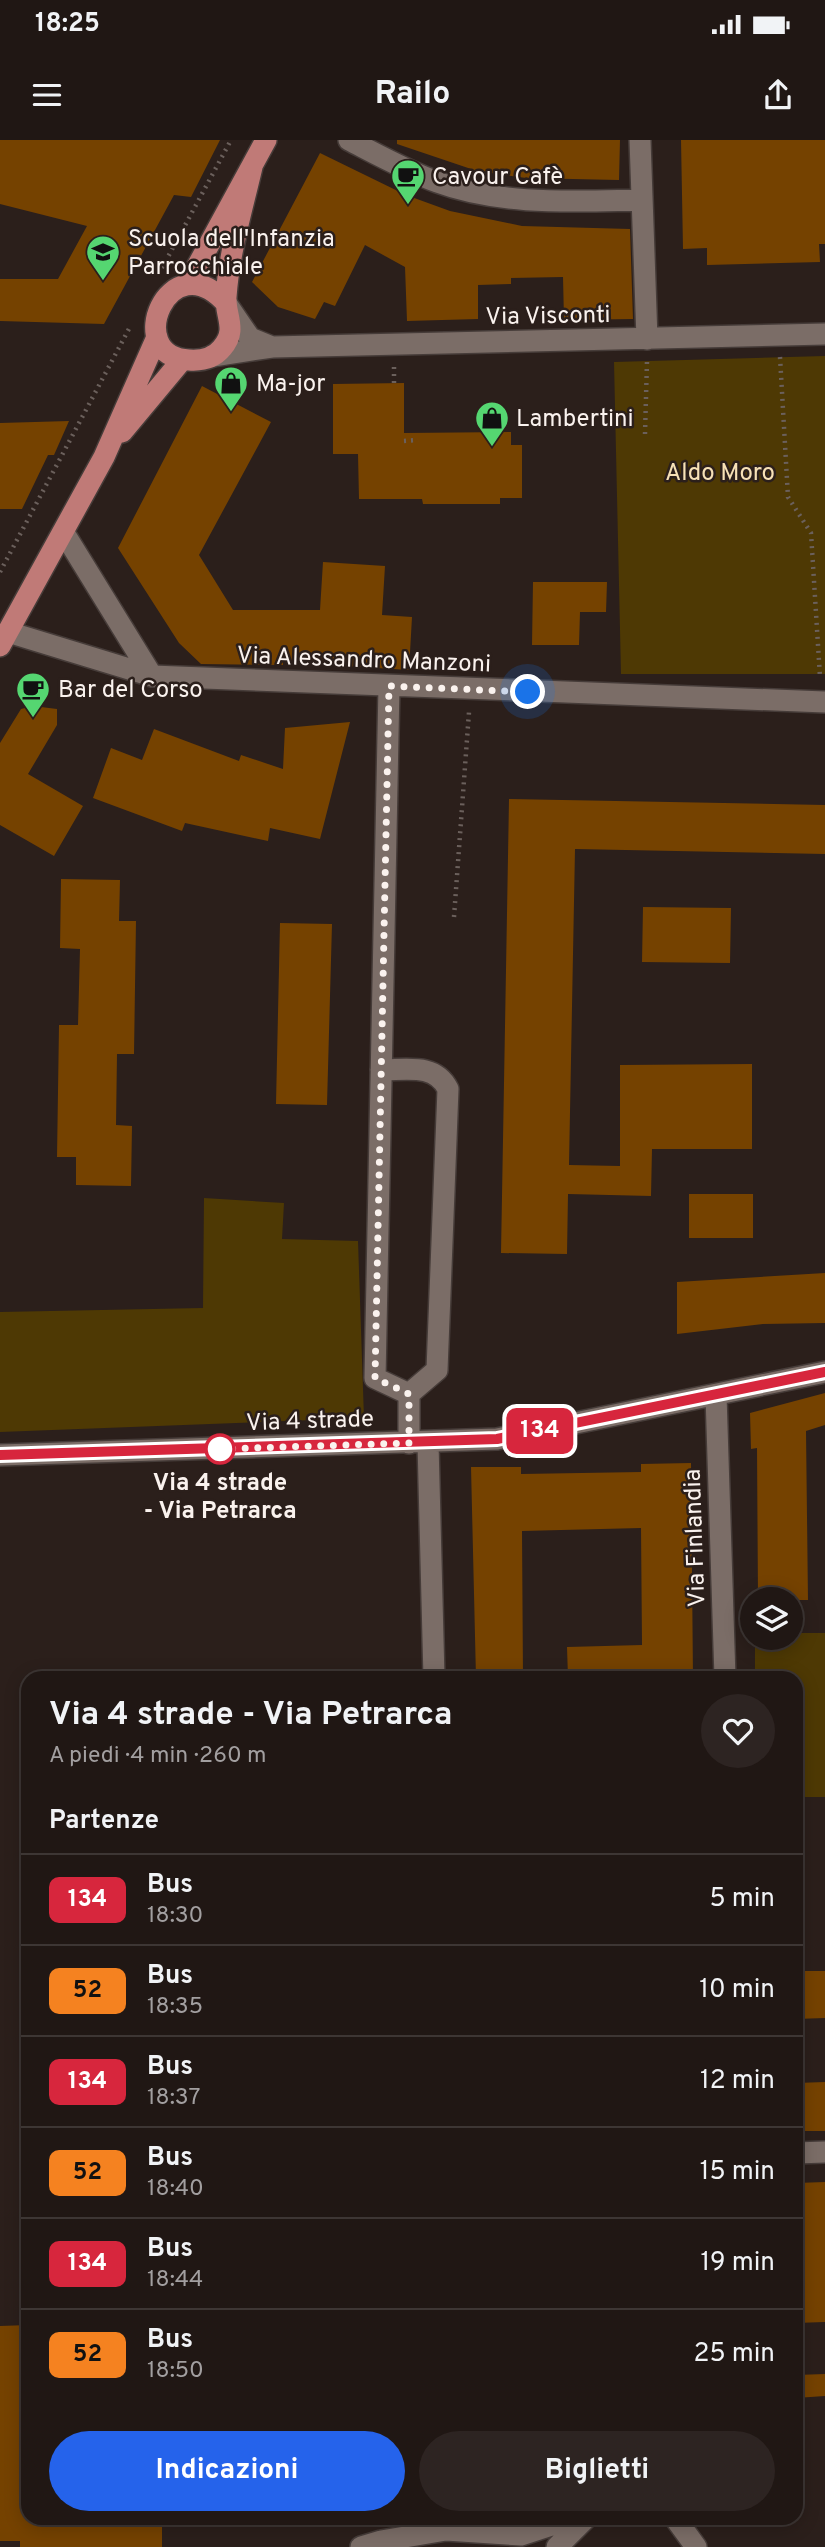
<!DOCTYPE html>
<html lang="it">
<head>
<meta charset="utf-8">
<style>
  body { margin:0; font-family:Overpass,sans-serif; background:#2d2422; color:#f1f3f6; height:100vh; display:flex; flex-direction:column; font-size:26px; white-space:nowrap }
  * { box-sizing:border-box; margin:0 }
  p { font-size:23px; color:#a29fa0 }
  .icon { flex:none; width:38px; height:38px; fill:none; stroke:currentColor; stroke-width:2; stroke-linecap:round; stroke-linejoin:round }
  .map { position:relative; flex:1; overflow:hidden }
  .sheet { position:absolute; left:21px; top:1531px; width:782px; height:854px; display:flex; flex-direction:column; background:#201714; border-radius:21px; box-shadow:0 4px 18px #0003,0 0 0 2px #3d3634 }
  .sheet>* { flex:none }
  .badge { padding:0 14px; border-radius:10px; font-size:24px; line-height:46px }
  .controls { position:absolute; left:740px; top:1447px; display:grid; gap:14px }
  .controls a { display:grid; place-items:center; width:63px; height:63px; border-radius:50%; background:#201714; box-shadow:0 4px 18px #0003,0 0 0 2px #3d3634; font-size:35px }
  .you { position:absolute; width:35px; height:35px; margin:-18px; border:5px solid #fff; border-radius:50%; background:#1a73e8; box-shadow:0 0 0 10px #1a73e833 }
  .map>.badge { position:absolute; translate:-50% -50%; box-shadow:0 0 0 4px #fff }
  h2 { padding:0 28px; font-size:26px; line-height:63px }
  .round { display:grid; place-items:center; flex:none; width:74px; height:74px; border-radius:37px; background:#2d2422 }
  .summary { display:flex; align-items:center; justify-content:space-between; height:119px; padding:0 28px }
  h1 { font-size:33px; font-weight:700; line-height:52px }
  .primary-button { display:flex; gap:14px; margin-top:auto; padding:14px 28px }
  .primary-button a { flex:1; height:80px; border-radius:42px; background:#2563eb; color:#fff; font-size:28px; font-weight:700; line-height:80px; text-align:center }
  .primary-button a+a { background:#2d2422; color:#f1f3f6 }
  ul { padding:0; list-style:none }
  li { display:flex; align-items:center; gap:21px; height:91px; padding:0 28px; border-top:2px solid #3d3634 }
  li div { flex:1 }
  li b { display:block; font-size:26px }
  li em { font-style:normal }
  li .badge { min-width:77px; font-weight:700; text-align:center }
  .status { display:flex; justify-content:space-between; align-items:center; height:49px; padding:0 35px; background:#201714; direction:ltr }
  .status svg { height:19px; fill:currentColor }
  header { display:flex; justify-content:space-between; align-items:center; height:91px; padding:0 28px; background:#201714; font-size:32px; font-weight:700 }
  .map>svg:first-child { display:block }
  .green { fill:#4e3904 }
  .building { fill:#754200 }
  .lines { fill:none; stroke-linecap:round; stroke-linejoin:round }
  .minor-casing { stroke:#463c39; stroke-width:24 }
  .major-casing { stroke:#463c39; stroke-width:24 }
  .path { stroke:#6b605c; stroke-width:4.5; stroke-dasharray:2 5; stroke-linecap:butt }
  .minor { stroke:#7b6d67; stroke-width:21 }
  .major { stroke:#c07a77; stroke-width:21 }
  .line-casing { stroke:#fff; stroke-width:16 }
  .line { stroke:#d7263d; stroke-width:10 }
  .walk { stroke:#faf2ee; stroke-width:7; stroke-dasharray:0 12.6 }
  .stop-dot { fill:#fff; stroke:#d7263d; stroke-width:3.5 }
  .labels { text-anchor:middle; stroke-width:5; stroke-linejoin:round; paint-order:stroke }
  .poi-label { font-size:24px; fill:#faf2ee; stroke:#2b1f1b; text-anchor:start }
  .street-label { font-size:24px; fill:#faf2ee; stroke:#2b1f1b }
  .park-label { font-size:24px; fill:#f7e1b6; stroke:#2b1f1b }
  .stop-label { font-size:24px; font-weight:bold; fill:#faf2ee; stroke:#2b1f1b }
</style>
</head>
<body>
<div class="status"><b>18:25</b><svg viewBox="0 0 49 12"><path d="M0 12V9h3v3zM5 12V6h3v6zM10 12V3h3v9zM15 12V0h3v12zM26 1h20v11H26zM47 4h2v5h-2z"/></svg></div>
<header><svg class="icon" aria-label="menu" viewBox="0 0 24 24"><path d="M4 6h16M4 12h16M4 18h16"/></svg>Railo<svg class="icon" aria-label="share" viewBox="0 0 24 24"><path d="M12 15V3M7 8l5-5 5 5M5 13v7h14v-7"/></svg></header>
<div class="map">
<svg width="825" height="2407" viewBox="0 0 825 2407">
  <rect width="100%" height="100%" fill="#2b1f1b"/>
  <path class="green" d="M825,216V534H621L614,222Z
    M204,1058L284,1063L282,1099L358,1101L364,1278L0,1292V1172L203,1168Z
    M791,1493H825V1657H796V1538H755V1498H791Z"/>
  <path class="building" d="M0,0H220L191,57L174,55L104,184L0,181V139H58L87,86L0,64Z
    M397,0H620L619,40L526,38L477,31L397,4Z
    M681,0H825V104H819L820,122L707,125V108L683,109Z
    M320,13L406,55L450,71L522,86L630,89L633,179L564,180L563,137L511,138V144L478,145V179L407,181L405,127L365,105L335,166L324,162L315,179L278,167L252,142Z
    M404,243V293L511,292V305H522V358H500V364H423L422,359H359L358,314H333V244Z
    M202,246L271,282L199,415L233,470H320L323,422L385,426L382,475L412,477L409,530L283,522V525L201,524L179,503L118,408Z
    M69,281L54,315H48L22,369H0V283Z
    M533,442H607L606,472H580L579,505H532Z
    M33,566L57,569V585L28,634L83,666L54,716L0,685V603L21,569Z
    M350,582L320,699L270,688L268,701L185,683L182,691L93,658L111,608L142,620L154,589L239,621L241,615L283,629L285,588Z
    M509,659L825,665V714L575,709L569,1025L620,1026V925L752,924V1009H652L651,1056L568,1054L567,1114L501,1113Z
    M61,739L120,740L119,781H136L134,914H117L116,985L132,986L131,1046L76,1045V1017H57L59,885H78L80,809L60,808Z
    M643,767L731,768L730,823L642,822Z
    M280,783L332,784L327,965L276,964Z
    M689,1054H753V1098H689Z
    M825,1133V1183L763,1184L677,1194V1142Z
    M825,1253V1285L806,1291L808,1460H758L757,1308L751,1309L750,1273Z
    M691,1323L693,1538H568L567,1507L642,1505L641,1388L522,1391L523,1538H476L471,1327H521V1334L641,1332V1324Z
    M796,1831H825V1878L796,1879Z
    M825,1942V1991H796V1943Z
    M825,2042V2182L796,2183V2043Z
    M28,2185V2252H24L28,2378H162V2407H20V2401H0V2186Z
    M825,2234V2256L796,2258V2235Z"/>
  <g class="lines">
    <g class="minor-casing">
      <path id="minor" d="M349,0C378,15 407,31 437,42C502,66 575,61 642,60
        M640,0L647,199
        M226,163L250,198L272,207
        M213,216L272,207L825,194
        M64,393L152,536
        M8,492L152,536L825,562
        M389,546L375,1238L409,1254
        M381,930C407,930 435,923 448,949L437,1230L409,1254V1303
        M716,1255L725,1538
        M428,1303L434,1538
        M0,1315L497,1299L825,1232
        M796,2013L825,2012
        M675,2378L696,2407
        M361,2407L381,2401L446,2390L521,2395L573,2378
        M557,2407L586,2378"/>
    </g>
    <g class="major-casing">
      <path id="major" d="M187,145L266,0
        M226,163C169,100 121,217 189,220C203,221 214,218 222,208C238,190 225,176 226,157C229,113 242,70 252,27
        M122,292L182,220
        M0,506L104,317L157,197"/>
    </g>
    <path class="path" d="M162,128L231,0
      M780,217L788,357L811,393L820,537
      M394,227V243
      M645,294L647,221
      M404,301L418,300
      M0,432L131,185
      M454,777L469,572"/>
    <use href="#minor" class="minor"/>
    <use href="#major" class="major"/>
  </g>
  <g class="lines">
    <g class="line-casing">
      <path id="line" d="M0,1315L497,1299L825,1232"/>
    </g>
    <use href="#line" class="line"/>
    <path class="walk" d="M220,1309L409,1303V1254L375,1238L389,546L528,552"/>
  </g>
  <defs>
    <g id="cafe-pin" transform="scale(1.75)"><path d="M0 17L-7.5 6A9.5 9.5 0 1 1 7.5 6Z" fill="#55d671" stroke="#2b1f1b"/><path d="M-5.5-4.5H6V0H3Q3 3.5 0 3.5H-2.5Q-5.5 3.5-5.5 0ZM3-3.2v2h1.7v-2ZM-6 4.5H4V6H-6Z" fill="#111"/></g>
    <g id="school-pin" transform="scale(1.75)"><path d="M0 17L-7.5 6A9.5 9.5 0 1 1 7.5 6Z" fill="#55d671" stroke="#2b1f1b"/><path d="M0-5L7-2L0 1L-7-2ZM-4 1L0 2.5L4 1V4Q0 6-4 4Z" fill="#111"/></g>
    <g id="shop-pin" transform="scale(1.75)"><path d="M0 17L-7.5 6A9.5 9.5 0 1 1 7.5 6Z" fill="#55d671" stroke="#2b1f1b"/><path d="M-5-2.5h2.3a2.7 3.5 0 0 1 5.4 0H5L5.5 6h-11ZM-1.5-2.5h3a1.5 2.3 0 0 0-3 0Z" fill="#111"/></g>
  </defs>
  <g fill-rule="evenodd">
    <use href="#cafe-pin" x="408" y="36"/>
    <use href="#school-pin" x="103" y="112"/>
    <use href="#shop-pin" x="231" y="243"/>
    <use href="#shop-pin" x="492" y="278"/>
    <use href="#cafe-pin" x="33" y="549"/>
  </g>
  <circle class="stop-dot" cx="220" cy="1309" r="14"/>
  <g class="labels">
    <g class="poi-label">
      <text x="432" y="44">Cavour Cafè</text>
      <text x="128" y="106">Scuola dell'Infanzia<tspan x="128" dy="28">Parrocchiale</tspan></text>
      <text x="256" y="251">Ma-jor</text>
      <text x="516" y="286">Lambertini</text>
      <text x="58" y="557">Bar del Corso</text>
    </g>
    <g class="street-label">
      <text transform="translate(548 175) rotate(-1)" y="8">Via Visconti</text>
      <text transform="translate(364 519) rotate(2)" y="8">Via Alessandro Manzoni</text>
      <text transform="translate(310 1280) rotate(-2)" y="8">Via 4 strade</text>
      <text transform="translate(694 1398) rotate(-92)" y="8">Via Finlandia</text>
    </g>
    <g class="park-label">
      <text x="720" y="340">Aldo Moro</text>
    </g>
    <g class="stop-label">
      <text x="220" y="1350">Via 4 strade<tspan x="220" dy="28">- Via Petrarca</tspan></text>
    </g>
  </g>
</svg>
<div class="controls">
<a><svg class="icon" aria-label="layers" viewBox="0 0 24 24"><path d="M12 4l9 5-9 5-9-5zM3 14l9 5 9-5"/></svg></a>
</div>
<div class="you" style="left:528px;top:552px"></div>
<b class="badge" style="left:540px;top:1291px;background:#d7263d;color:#fff">134</b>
<section class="sheet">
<div class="summary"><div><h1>Via 4 strade - Via Petrarca</h1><p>A piedi · 4 min · 260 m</p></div><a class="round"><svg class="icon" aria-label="heart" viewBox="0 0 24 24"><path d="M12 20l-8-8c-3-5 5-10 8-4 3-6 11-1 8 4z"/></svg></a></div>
<h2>Partenze</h2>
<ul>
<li><span class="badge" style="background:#d7263d;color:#fff">134</span><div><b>Bus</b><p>18:30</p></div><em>5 min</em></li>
<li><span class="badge" style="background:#f58220;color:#111">52</span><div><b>Bus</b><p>18:35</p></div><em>10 min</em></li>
<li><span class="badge" style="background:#d7263d;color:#fff">134</span><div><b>Bus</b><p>18:37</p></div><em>12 min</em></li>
<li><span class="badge" style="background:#f58220;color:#111">52</span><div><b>Bus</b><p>18:40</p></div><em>15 min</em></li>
<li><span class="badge" style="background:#d7263d;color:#fff">134</span><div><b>Bus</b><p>18:44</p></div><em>19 min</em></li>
<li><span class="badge" style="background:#f58220;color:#111">52</span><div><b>Bus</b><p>18:50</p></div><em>25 min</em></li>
</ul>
<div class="primary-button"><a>Indicazioni</a><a>Biglietti</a></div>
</section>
</div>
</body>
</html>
